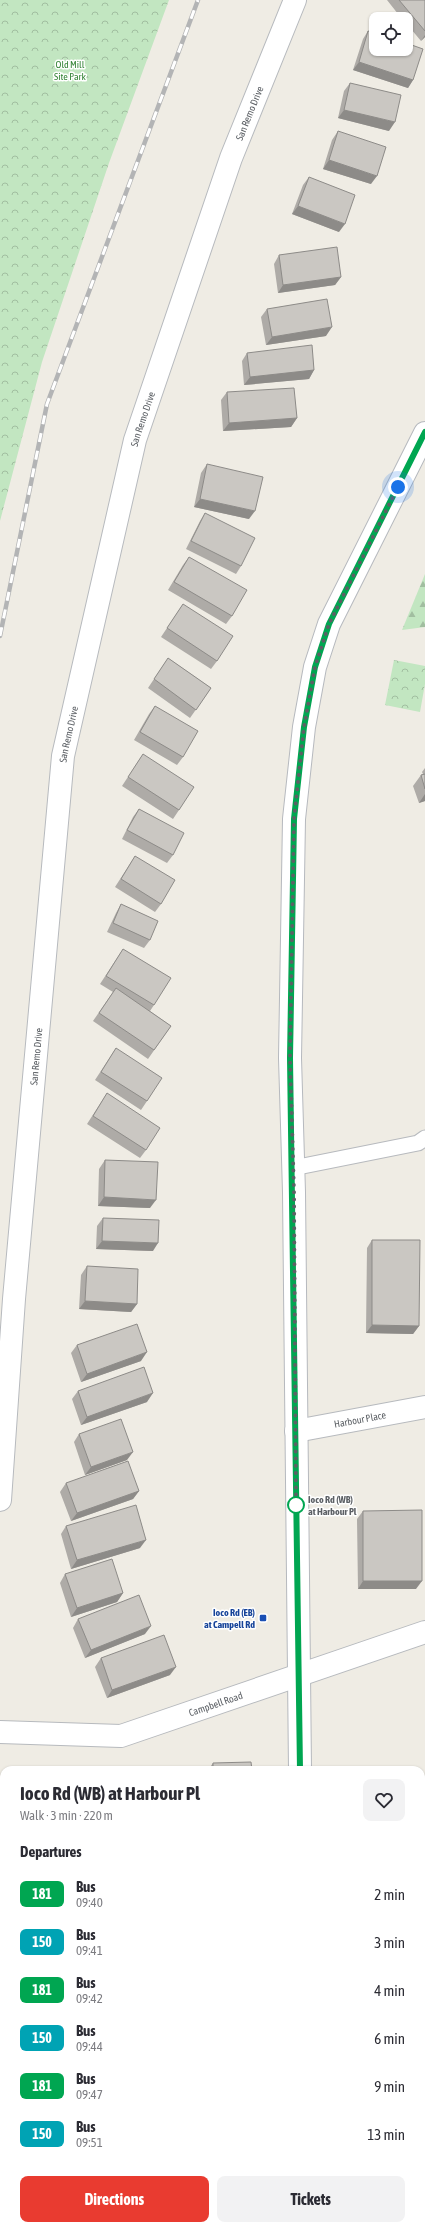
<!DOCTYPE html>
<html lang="en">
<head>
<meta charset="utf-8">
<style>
  body { margin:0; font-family:"Asap Condensed",sans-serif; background:#f2f2f3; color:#2b2b33; height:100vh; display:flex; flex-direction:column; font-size:15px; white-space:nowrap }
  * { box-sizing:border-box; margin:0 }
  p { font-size:13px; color:#7c7c81 }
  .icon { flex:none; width:22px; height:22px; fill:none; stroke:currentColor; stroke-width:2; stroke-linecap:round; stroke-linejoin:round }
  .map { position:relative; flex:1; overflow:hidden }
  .sheet { position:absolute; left:0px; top:1766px; width:425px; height:464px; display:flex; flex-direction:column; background:#fff; border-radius:12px 12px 0 0; box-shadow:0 1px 3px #0004 }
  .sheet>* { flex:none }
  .badge { padding:0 8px; border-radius:6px; font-size:14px; line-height:26px }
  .tools { position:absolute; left:369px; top:12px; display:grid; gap:8px }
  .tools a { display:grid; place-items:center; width:44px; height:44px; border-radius:8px; background:#fff; box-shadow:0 1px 3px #0004; font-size:20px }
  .you { position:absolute; width:20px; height:20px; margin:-10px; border:3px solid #fff; border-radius:50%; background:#1a73e8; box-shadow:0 0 0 6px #1a73e833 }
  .map>.badge { position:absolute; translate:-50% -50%; box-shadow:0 0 0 2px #fff }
  h2 { padding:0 20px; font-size:15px; line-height:36px }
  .round { display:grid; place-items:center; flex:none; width:42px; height:42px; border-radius:8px; background:#f2f2f3 }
  .summary { display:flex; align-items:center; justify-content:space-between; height:68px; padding:0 20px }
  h1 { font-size:19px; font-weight:700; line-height:30px }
  .cta { display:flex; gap:8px; margin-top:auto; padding:8px 20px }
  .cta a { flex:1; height:46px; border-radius:8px; background:#e93b30; color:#fff; font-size:16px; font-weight:700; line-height:46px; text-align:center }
  .cta a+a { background:#f2f2f3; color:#2b2b33 }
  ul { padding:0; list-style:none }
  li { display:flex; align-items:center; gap:12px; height:48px; padding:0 20px }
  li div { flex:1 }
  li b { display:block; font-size:15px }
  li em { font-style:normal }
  li .badge { min-width:44px; font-weight:700; text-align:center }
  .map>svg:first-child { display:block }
  .forest { fill:url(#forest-firs) }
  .park { fill:url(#park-crowns) }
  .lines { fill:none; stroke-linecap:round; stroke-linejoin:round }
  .lane-casing { stroke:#b7babe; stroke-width:17 }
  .street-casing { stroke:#b7babe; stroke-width:24 }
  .secondary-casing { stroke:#b6b9be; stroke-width:24 }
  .lane { stroke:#fff; stroke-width:15 }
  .street { stroke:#fff; stroke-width:22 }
  .secondary { stroke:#fff; stroke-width:22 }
  .rail-casing { stroke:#b3b4b5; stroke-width:4.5 }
  .rail { stroke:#fff; stroke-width:3; stroke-dasharray:9; stroke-linecap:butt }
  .wall { fill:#aeaba7 }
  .shaded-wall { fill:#8d8b88 }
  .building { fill:#cac7c2; stroke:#8d8b88 }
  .line-casing { stroke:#fff; stroke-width:9 }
  .line { stroke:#00a651; stroke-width:6 }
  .walk { stroke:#5c6065; stroke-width:4; stroke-dasharray:0 7.2 }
  .stop-dot { fill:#fff; stroke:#00a651; stroke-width:2 }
  .transit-dot { fill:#1a4fb4; stroke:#fff; stroke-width:1.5 }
  .labels { text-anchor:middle; stroke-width:3; stroke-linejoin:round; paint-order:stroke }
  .park-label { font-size:10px; fill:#358437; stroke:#fff }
  .street-label { font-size:10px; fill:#5c6065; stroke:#fff }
  .stop-label { font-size:10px; font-weight:bold; fill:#5c6065; stroke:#fff; text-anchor:start }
  .transit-label { font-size:10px; font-weight:bold; fill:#164399; stroke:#fff; text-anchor:end }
</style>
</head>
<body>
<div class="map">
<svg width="425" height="2230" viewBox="0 0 425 2230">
  <defs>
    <pattern id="forest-firs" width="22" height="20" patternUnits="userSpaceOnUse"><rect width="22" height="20" fill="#c2e6c1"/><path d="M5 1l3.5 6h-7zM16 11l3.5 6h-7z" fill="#a1bea0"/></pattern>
    <pattern id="park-crowns" width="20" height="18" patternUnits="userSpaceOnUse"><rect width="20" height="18" fill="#c2e6c1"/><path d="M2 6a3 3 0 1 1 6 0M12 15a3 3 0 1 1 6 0" fill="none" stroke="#a1bea0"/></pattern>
  </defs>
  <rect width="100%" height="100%" fill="#efece4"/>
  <path class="forest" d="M425,574V627L402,630Z"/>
  <path class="park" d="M0,0H169L109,163L42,362L0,521Z
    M394,660L425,666V684L420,712L385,705Z"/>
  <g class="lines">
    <g class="lane-casing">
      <path id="lane" d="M293,1168L418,1143L425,1138"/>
    </g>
    <g class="street-casing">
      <g id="street">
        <path id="s1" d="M296,1431L425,1407"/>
        <path id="s2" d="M0,1500L14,1299L63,756L135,440L231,158L295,0"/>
        <path id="s3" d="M0,1732L121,1736L425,1632"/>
      </g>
    </g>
    <g class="secondary-casing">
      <path id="secondary" d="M300,1770L294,1192L290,1058L294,819L304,727L315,667L329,624L425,433
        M301,2230V2226"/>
    </g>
    <use href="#lane" class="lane"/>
    <use href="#street" class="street"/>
    <use href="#secondary" class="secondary"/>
    <g class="rail-casing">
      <path id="rail" d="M0,636L47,404L198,0"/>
    </g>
    <use href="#rail" class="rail"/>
  </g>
  <path class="wall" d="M387,0H425V37L421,41L406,23V19H402Z
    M368,31L413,80L408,88L353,70L363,39Z
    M350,83L389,131L338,118L344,91Z
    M338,131L371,184L323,169L332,140Z
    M309,177L339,232L292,214L303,185Z
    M279,255L341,277L335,285L278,293L274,264Z
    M267,309L326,336L266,345L261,317Z
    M247,353L314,370L309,379L244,385L242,361Z
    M227,392L297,418L291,427L223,431L221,400Z
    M207,464L249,519L194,507L201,473Z
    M205,513L241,566L236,574L186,549L200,521Z
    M189,557L232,616L226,624L168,590L183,565Z
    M183,604L217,661L211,669L161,637Z
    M168,658L211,688L190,718L148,688Z
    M155,706L183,757L177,765L134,740L149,714Z
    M143,754L179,810L173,819L122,786Z
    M425,768V801L419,803L413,786L421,775L423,774L422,772Z
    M139,809L173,855L167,863L122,839L133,817Z
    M135,856L161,904L155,912L115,887Z
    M121,904L150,940L144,948L107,932L116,913Z
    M123,949L154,1005L150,1011L171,1026L148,1059L93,1021L113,992L100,984Z
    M116,1048L147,1101L141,1110L95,1080Z
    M107,1093L146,1150L140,1158L87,1124Z
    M105,1160L150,1208L98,1206L99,1169Z
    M103,1218L153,1251L96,1249L97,1226Z
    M372,1240L419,1326L413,1334L366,1333L367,1248Z
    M87,1266L137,1304L131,1312L79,1309L81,1275Z
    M77,1345L141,1361L81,1382L71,1353Z
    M78,1391L147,1402L81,1425L72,1399Z
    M79,1434L127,1460L85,1475L74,1442Z
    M66,1483L139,1491L133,1499L71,1521L60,1492Z
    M363,1511L416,1589H358L357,1519Z
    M66,1526L140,1548L71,1569L61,1534Z
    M65,1574L123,1593L117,1602L71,1617L60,1583Z
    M78,1619L145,1634L85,1658L73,1628Z
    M101,1658L170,1675L107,1698L95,1667Z
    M213,1763L252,1770H208Z
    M425,1780V1830L421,1828V1789Z
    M4,2065V2119H2L0,2112V2066Z
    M4,2176V2216H1V2181Z"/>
  <path class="shaded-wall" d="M425,35V37L421,41Z
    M359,62L413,80L408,88L353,70Z
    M344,110L395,122L389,131L338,118Z
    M329,160L377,176L371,184L323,169Z
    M298,206L345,224L339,232L292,214Z
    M341,277L335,285L278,293L283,285Z
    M332,327L326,336L266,345L272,337Z
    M314,370L309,379L244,385L250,377Z
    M297,418L291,427L223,431L229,423Z
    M200,499L255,511L249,519L194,507Z
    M425,794V801L419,803Z
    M104,1197L156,1200L150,1208L98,1206Z
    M102,1241L158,1243L153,1251L96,1249Z
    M85,1301L137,1304L131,1312L79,1309Z
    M372,1325L419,1326L413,1334L366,1333Z
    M147,1352L141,1361L81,1382L87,1374Z
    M153,1393L147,1402L81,1425L87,1417Z
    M133,1452L127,1460L85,1475L91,1467Z
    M139,1491L133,1499L71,1521L77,1513Z
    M146,1540L140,1548L71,1569L77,1560Z
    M363,1581H422L416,1589H358Z
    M123,1593L117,1602L71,1617L77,1608Z
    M151,1626L145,1634L85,1658L91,1650Z
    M176,1667L170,1675L107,1698L112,1690Z
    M4,2212V2216H1Z"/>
  <path class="building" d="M399,0H425V31Z
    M368,31L376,33V49H406V43L423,49L413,80L359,62Z
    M350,83L401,95L395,122L344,110Z
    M338,131L386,147L377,176L329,160Z
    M309,177L355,195L345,224L298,206Z
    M337,247L341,277L283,285L279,255Z
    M327,299L332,327L272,337L267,309Z
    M312,345L314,370L250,377L247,353Z
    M294,388L297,418L229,423L227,392Z
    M207,464L263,477L255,511L200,499Z
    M205,513L255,538L241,566L191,541Z
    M189,557L247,590L232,616L174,582Z
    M183,604L233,636L217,661L167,628Z
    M168,658L211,688L196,710L154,679Z
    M155,706L198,731L183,757L140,732Z
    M143,754L194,787L179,810L128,777Z
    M425,774V789L421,775Z
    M139,809L184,833L173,855L127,830Z
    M135,856L175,880L161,904L121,879Z
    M121,904L158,921L150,940L113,923Z
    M123,949L171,978L154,1005L106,976Z
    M116,988L171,1026L154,1050L99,1013Z
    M116,1048L162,1078L147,1101L101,1072Z
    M107,1093L160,1128L146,1150L93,1116Z
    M105,1160L158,1162L156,1200L104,1197Z
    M103,1218L159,1220L158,1243L102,1241Z
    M372,1240H420L419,1326L372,1325Z
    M87,1266L138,1269L137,1304L85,1301Z
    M137,1324L147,1352L87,1374L77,1345Z
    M144,1367L153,1393L87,1417L78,1391Z
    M121,1419L133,1452L91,1467L79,1434Z
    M128,1461L139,1491L77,1513L66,1483Z
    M136,1505L146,1540L77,1560L66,1526Z
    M422,1510V1581H363V1511Z
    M112,1559L123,1593L77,1608L65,1574Z
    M139,1595L151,1626L91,1650L78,1619Z
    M164,1635L176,1667L112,1690L101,1658Z
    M251,1762L252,1770H213V1763Z
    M425,1785V1819L421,1817V1794Z
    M4,2065V2095L0,2077V2066Z"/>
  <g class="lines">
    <g class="line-casing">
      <path id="line" d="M300,1770L290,1058L294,819L304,727L315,667L329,624L425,432"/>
    </g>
    <use href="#line" class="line"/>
    <path class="walk" d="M296,1505V1507L294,1192L290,1058L294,819L304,727L315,667L329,624L398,487"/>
  </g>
  <circle class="stop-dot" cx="296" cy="1505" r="8"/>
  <rect class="transit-dot" x="259" y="1614" width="8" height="8" rx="2"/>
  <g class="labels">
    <g class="park-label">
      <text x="70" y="68">Old Mill<tspan x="70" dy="12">Site Park</tspan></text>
    </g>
    <g class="street-label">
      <text dy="4" stroke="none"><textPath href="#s2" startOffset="1417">San Remo Drive</textPath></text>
      <text dy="4" stroke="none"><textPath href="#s2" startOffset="1093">San Remo Drive</textPath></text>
      <text dy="4" stroke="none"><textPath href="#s2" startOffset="769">San Remo Drive</textPath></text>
      <text dy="4" stroke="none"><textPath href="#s2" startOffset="445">San Remo Drive</textPath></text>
      <text dy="4" stroke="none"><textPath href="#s1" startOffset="65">Harbour Place</textPath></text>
      <text dy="4" stroke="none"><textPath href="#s3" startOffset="221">Campbell Road</textPath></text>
    </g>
    <g class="stop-label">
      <text x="308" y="1503">Ioco Rd (WB)<tspan x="308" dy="12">at Harbour Pl</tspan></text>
    </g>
    <g class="transit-label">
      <text x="255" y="1616">Ioco Rd (EB)<tspan x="255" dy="12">at Campell Rd</tspan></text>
    </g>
  </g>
</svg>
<div class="tools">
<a><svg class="icon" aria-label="locate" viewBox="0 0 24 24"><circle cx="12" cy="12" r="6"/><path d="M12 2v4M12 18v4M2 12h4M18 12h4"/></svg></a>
</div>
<div class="you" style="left:398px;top:487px"></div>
<section class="sheet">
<div class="summary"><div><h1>Ioco Rd (WB) at Harbour Pl</h1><p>Walk · 3 min · 220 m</p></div><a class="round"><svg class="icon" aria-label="heart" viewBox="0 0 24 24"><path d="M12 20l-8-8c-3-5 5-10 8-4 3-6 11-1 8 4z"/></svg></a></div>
<h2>Departures</h2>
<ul>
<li><span class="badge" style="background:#00a651;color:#fff">181</span><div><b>Bus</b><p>09:40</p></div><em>2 min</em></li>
<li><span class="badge" style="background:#00a3b4;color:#fff">150</span><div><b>Bus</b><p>09:41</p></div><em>3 min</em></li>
<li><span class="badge" style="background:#00a651;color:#fff">181</span><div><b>Bus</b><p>09:42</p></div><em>4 min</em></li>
<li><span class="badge" style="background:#00a3b4;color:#fff">150</span><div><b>Bus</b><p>09:44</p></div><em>6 min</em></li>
<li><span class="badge" style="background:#00a651;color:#fff">181</span><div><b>Bus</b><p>09:47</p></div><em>9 min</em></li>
<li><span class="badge" style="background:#00a3b4;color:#fff">150</span><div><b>Bus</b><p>09:51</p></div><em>13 min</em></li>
</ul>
<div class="cta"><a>Directions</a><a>Tickets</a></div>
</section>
</div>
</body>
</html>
